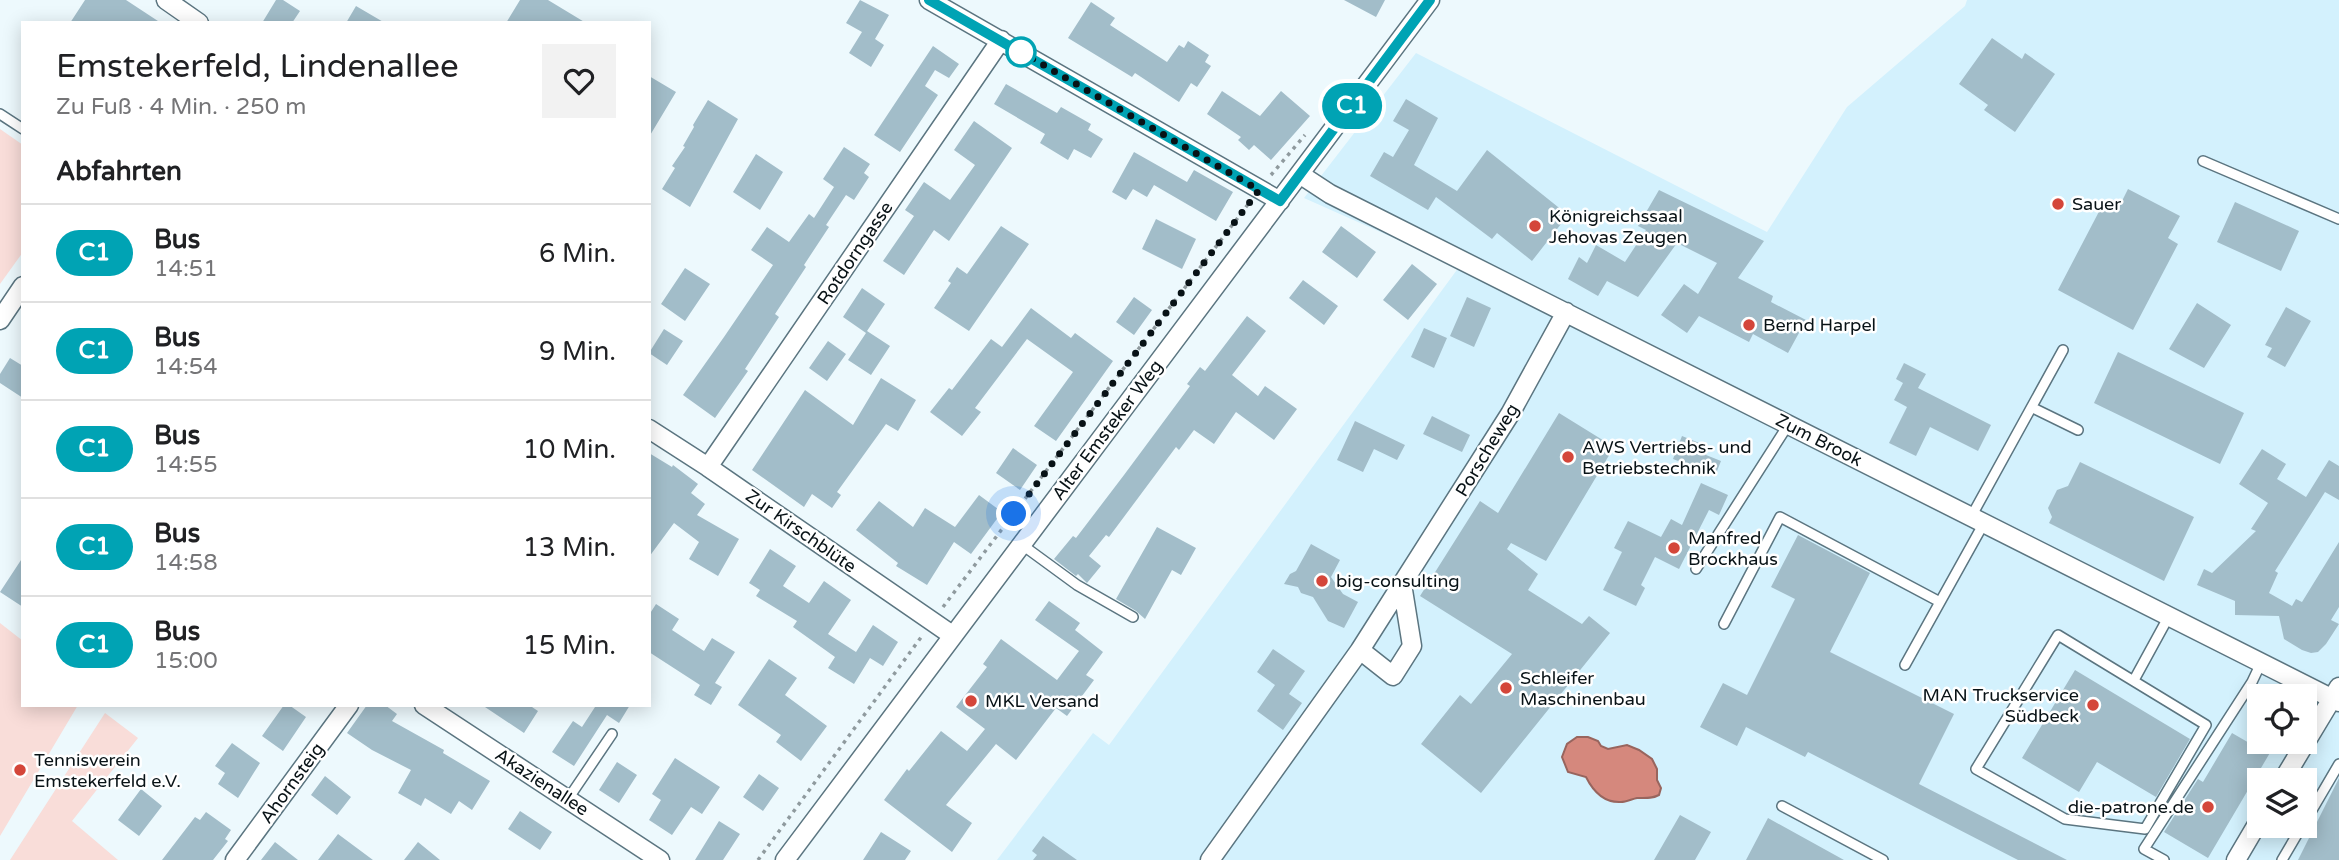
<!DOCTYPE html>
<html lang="de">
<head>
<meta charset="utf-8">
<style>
  body { margin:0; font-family:"Varela Round",sans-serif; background:#f2f2f2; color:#202124; height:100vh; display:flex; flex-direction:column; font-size:26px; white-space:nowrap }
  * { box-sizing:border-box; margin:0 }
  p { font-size:23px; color:#757577 }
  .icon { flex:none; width:38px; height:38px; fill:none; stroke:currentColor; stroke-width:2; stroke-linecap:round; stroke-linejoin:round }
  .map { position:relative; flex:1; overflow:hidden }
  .panel { position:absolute; left:21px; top:21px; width:630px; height:686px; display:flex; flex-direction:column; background:#fff; border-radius:0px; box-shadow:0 4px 18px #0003 }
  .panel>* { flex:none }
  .badge { padding:0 14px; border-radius:23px; font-size:24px; line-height:46px }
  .controls { position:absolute; left:2247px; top:684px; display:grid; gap:14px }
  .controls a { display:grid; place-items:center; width:70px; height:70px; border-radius:0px; background:#fff; box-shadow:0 4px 18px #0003; font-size:35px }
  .you { position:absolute; width:35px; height:35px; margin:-18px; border:5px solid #fff; border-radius:50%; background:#1a73e8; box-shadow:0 0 0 10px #1a73e833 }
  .map>.badge { position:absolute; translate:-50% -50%; box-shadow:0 0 0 4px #fff }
  h2 { padding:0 35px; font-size:26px; line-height:63px }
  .round { display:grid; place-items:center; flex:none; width:74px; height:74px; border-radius:0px; background:#f2f2f2 }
  .overview { display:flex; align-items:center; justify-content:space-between; height:119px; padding:0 35px }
  h1 { font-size:33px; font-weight:600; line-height:52px }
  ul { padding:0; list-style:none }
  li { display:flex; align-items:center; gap:21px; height:98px; padding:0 35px; border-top:2px solid #e0e0e0 }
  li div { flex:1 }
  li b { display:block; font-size:26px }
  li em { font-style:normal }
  li .badge { min-width:77px; font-weight:700; text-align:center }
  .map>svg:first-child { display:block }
  .built { fill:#d3f1fd; fill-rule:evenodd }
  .green { fill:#f9ddd9 }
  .water { fill:#d5887d; stroke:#98655e; stroke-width:2 }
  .building { fill:#a2bdc9 }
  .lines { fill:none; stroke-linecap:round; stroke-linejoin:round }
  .lane-casing { stroke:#5b7580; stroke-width:12 }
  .street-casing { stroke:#5b7580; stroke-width:21 }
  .path { stroke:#8f9a9e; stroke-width:3.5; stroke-dasharray:3.5 5; stroke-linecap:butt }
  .lane { stroke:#fff; stroke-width:9 }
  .street { stroke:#fff; stroke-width:18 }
  .line-casing { stroke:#fff; stroke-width:16 }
  .line { stroke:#00a3b4; stroke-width:10 }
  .walk { stroke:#081216; stroke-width:7; stroke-dasharray:0 12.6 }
  .stop-dot { fill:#fff; stroke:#00a3b4; stroke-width:3.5 }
  .poi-dot { fill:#d4463a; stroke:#fff; stroke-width:2.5 }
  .labels { text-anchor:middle; stroke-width:5; stroke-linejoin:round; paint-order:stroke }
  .poi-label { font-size:18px; fill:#081216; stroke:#fff; text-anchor:start }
  .street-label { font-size:18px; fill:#081216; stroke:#fff }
</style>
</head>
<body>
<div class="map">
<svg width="2339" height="860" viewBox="0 0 2339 860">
  <rect width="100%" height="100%" fill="#edf9fd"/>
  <path class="built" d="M1967,0H2339V860H997L1093,733L1109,745L1459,267L1304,198L1416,53L1767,232L1847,107L1965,6ZM2259,696H2305V742H2259ZM2259,780H2305V826H2259Z"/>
  <path class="green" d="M0,129L23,145V252L0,284Z
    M0,623L23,641V705H78L0,836Z
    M105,713L138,738L72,821L118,860H10Z"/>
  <path class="water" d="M1577,737H1588L1598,741L1601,746L1608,749L1627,745L1639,750L1652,759L1657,769V780L1661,788L1659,795C1651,799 1646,798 1637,798C1632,799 1626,802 1621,802C1603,803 1593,791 1586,777L1568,772L1562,757L1567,744Z"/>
  <path class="building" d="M85,0H126L161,23H70Z
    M276,0H283L300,11L292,23H262Z
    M520,0H548L586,23H506Z
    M860,0L889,15L875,39L884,45L871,67L849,53L862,32L846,23Z
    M1344,0H1385L1376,17Z
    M1091,2L1115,18L1110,25L1167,62L1179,45L1184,48L1188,41L1209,55L1205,62L1211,66L1197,87L1191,83L1179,102L1135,73L1132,77L1068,38Z
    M356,6L385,23H346Z
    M1992,38L2022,59L2025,53L2055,74L2015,132L1984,110L1988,105L1959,84Z
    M933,46L959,64L949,78L935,70L925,86L938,95L900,152L874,135Z
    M649,76L676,92L649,137Z
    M1006,84L1057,113L1061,107L1091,124L1088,130L1103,139L1091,158L1074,149L1068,160L1040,143L1045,134L994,104Z
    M1222,91L1260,116L1281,91L1310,116L1271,160L1254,145L1249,150L1238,140L1241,137L1207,114Z
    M1406,99L1438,118L1414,165L1457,191L1487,150L1568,215L1532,261L1497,233L1492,239L1436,197L1428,210L1370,176L1384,152L1393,157L1409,130L1393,121Z
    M708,100L738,119L690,207L662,189L675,168L672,166L685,147L683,146L694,127L693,125Z
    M974,121L1012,148L949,241L934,230L904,275L883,261L914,216L905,210L924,182L950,200L975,165L954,150Z
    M844,147L870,164L864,173L869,177L854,200L846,195L826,225L829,227L804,265L806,267L775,314L779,317L745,369L748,371L715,418L683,395L724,337L773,265L751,250L767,227L789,242L809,214L814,218L834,187L823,179Z
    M1134,152L1187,182L1194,170L1233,192L1216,221L1154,185L1147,197L1133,189L1126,200L1112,192Z
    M756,154L783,172L760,210L733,192Z
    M2128,189L2180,216L2168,238L2178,244L2133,330L2058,290L2104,202L2118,209Z
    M1659,190L1764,241L1738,278L1773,296L1771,302L1806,320L1788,353L1753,334L1749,342L1699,316L1687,333L1661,315L1684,284L1698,294L1717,263L1677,243L1638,297L1607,281L1598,296L1568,279L1579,257L1587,263L1596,245L1625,262L1646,230L1638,226Z
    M2235,202L2299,231L2281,271L2217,242Z
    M1156,219L1196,239L1182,269L1142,249Z
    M1001,226L1029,244L969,331L934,308L951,283L948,281L957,267L967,274Z
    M1341,226L1376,252L1357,278L1322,252Z
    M1412,264L1437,284L1408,320L1383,300Z
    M685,268L710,284L685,321L661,304Z
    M1303,280L1338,306L1324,325L1289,298Z
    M862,288L885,304L867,331L890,346L871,375L848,360L866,333L843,317Z
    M1134,297L1152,310L1134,335L1116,322Z
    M1467,297L1491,308L1474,347L1450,336Z
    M2197,303L2231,325L2204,368L2169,349Z
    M2286,307L2311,321L2285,367L2267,357L2272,348L2265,345Z
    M1031,308L1071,338L1075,333L1113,361L1056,441L1034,426L1073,372L1027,339L975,408L981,412L962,436L930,412L949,388L952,390L991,339L1002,347Z
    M1247,316L1266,331L1232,375L1258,396L1265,386L1297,409L1274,440L1236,412L1214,444L1194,430L1179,450L1176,447L1109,537L1106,535L1089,556L1101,566L1087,583L1078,574L1076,576L1054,559L1073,536L1076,538L1124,475L1190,386L1187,384L1200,367L1205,371Z
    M1424,328L1447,338L1434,368L1411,357Z
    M664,329L683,341L667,365L649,353Z
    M828,341L846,354L827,381L809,368Z
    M2118,352L2244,413L2220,464L2094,403Z
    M10,358L23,366V398L0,383V374Z
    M1904,363L1926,374L1918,388L1991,425L1978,451L1930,427L1916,456L1889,443L1907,407L1894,400L1903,383L1896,379Z
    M881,378L916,400L898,431L886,424L837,492L841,495L832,508L812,494L804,507L752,470L805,390L853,425Z
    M1559,413L1614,447L1546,561L1511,543L1507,549L1538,574L1528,590L1582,624L1589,616L1610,633L1481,793L1421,744L1460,695L1471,704L1512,654L1420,596L1480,501L1498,513Z
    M1432,416L1470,435L1462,452L1423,434Z
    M1355,421L1405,445L1397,460L1374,449L1363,472L1337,460Z
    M1682,436L1709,447L1706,455L1721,461L1715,476L1673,459Z
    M1013,448L1037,465L1020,490L996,473Z
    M2262,449L2286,464L2277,479L2306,497L2329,460L2339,466V500L2325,492L2275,571L2278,573L2269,593L2292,606L2296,599L2302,602L2339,542V607L2331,620L2339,624L2326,644L2318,652L2311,653L2302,650L2284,639L2279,616L2235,615V601L2197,585L2204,569L2212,573L2256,531L2251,529L2268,503L2239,484Z
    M649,453L672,467L673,465L698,484L691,493L705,504L697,515L739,539L718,576L689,559L699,542L674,523L649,557Z
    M2080,462L2194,517L2164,581L2049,523L2052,517L2048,508L2057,490L2068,486Z
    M1701,483L1728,495L1719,515L1709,510L1679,569L1655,557L1641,585L1645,588L1636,606L1603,590L1622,552L1614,548L1628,521L1661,537L1671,519L1682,525Z
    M979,495L1002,512L971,554L954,542L927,585L896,566L898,563L856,530L879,501L913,527L925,508L955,527Z
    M1157,527L1196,548L1181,575L1172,570L1145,619L1136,611L1116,599Z
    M1798,535L1870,573L1830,652L1954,714L1919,784L2067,860H2018L1808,752L1805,757L1746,727L1737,746L1700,727L1723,683L1747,695L1795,599L1771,587Z
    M1311,544L1340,560L1331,577L1343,594L1358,602L1344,628L1328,621L1313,597L1301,593L1298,587L1284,584L1290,574L1296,571Z
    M770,549L796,566L783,586L809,603L824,581L851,600L828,634L856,652L873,625L898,642L883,666L870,658L854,684L828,668L835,657L793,627L797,621L756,596L760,590L749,583Z
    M23,557V607L0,592Z
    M1049,601L1080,623L1075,630L1103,652L1086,675L1094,680L1067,716L1056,708L1016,760L996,744L946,805L972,823L952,852L884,800L907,769L909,771L941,731L967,751L985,729L956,707L987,667L983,664L1001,639L1057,680L1079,651L1035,620Z
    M656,604L679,619L672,630L704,651L712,638L735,652L715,683L722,687L711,705L694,695L700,685L649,652V615Z
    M1273,649L1305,671L1289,694L1302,703L1283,730L1257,711L1275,685L1257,672Z
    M769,659L797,678L785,695L827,726L801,761L776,742L781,735L738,705Z
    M2075,670L2190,739L2156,797L2097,762L2079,792L2022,758Z
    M284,705H289L306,717L283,751L262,736Z
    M367,705H385L397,714L392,721L444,750L443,753L490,781L472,810L459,801L451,814L425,798L421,806L398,793L411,770L372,750L347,733Z
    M482,705H529L538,711L524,733Z
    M592,705H630L619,723L607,715L574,766L552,752L573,721L582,727L595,707Z
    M2232,733L2251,744L2253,741L2271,751L2208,858L2164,832L2198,779L2203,782Z
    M232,743L260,763L238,798L218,784L225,773L215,766Z
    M675,758L720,787L702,814L691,807L672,835L649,820L661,800L652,794Z
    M617,762L637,775L619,803L599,790Z
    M759,774L779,788L763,811L743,797Z
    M325,776L351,797L337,815L311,795Z
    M2339,778V860H2298Z
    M141,789L162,806L139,836L118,820Z
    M520,811L552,832L540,850L508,829Z
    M206,812L231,830L225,839L228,841L213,860H162L195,817L200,820Z
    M1680,815L1711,832L1695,860H1654Z
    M1768,818L1844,860H1746Z
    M719,821L740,834L723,860H695Z
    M881,832L911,851L905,860H863Z
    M338,834L373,860H318Z
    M1043,836L1077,860H1033L1037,855L1032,851Z
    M275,842L298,860H261Z
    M418,842L440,860H404Z"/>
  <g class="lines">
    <g class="lane-casing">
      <path id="lane" d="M0,114L23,129
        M2203,161L2339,219
        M2033,408L2078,430
        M1971,517L2063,350
        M1021,544L1077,585L1133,617
        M1696,569L1788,425
        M1724,624L1780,517L1940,602
        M2058,635L2206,725L2145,829L2065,819L1976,769Z
        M1905,665L1984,523
        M2134,680L2169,616
        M568,799L612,734
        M1782,806L1883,860
        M2305,822L2339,764
        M2164,860L2144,849L2252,682L2261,663
        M2282,860L2302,826"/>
    </g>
    <g class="street-casing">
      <path id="street" d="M166,0L199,23
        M929,0L1280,201
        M1301,175L1330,194L2339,702
        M0,320L23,286
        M649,429L708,467L952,635
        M708,467L1001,40
        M1402,584L1412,646L1393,676L1360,650L1510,414L1566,312
        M424,705L660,860
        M2283,780L2339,687
        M235,860L349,705
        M785,860C998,572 1217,288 1430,0
        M1210,860L1360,650
        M2236,860L2259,821"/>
    </g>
    <path class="path" d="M1271,175L1305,135
      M943,607L1249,203
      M758,860L922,636"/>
    <use href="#lane" class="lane"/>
    <use href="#street" class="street"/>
  </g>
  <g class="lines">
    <g class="line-casing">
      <path id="line" d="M929,0L1280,201L1430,0"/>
    </g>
    <use href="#line" class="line"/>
    <path class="walk" d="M1014,514L1259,190L1021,52"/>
  </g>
  <circle class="stop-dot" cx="1021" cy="52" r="14"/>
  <g class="poi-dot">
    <circle cx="2058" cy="204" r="7"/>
    <circle cx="1535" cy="226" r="7"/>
    <circle cx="1749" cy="325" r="7"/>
    <circle cx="1568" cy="457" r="7"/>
    <circle cx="1674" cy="548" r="7"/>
    <circle cx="1322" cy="581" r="7"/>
    <circle cx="1506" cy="688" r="7"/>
    <circle cx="971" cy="701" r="7"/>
    <circle cx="2093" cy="705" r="7"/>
    <circle cx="20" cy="770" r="7"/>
    <circle cx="2208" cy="807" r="7"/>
  </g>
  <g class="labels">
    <g class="poi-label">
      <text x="2072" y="210">Sauer</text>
      <text x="1549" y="222">Königreichssaal<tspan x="1549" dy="21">Jehovas Zeugen</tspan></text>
      <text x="1763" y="331">Bernd Harpel</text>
      <text x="1582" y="453">AWS Vertriebs- und<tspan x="1582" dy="21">Betriebstechnik</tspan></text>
      <text x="1688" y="544">Manfred<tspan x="1688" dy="21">Brockhaus</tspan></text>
      <text x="1336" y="587">big-consulting</text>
      <text x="1520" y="684">Schleifer<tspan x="1520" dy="21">Maschinenbau</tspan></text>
      <text x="2079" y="701" text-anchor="end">MAN Truckservice<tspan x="2079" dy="21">Südbeck</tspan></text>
      <text x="985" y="707">MKL Versand</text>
      <text x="34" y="766">Tennisverein<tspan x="34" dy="21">Emstekerfeld e.V.</tspan></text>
      <text x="2194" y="813" text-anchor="end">die-patrone.de</text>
    </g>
    <g class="street-label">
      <text transform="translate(855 253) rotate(-56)" y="6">Rotdorngasse</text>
      <text transform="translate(1107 430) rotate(-53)" y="6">Alter Emsteker Weg</text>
      <text transform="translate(1819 440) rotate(27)" y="6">Zum Brook</text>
      <text transform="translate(1487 450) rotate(-59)" y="6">Porscheweg</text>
      <text transform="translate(801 531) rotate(35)" y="6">Zur Kirschblüte</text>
      <text transform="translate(542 782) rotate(33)" y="6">Akazienallee</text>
      <text transform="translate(292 783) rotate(-54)" y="6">Ahornsteig</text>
    </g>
  </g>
</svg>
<div class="controls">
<a><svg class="icon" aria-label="locate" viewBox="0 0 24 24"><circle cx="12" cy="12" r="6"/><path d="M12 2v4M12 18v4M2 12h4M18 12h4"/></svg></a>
<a><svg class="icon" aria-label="layers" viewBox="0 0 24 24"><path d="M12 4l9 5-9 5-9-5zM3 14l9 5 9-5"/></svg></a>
</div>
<div class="you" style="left:1014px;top:514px"></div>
<b class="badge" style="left:1352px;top:106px;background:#00a3b4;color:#fff">C1</b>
<section class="panel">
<div class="overview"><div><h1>Emstekerfeld, Lindenallee</h1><p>Zu Fuß · 4 Min. · 250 m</p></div><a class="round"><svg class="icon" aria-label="heart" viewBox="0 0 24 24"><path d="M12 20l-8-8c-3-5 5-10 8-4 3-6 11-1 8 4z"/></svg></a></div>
<h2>Abfahrten</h2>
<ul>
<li><span class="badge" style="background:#00a3b4;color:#fff">C1</span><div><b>Bus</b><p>14:51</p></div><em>6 Min.</em></li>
<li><span class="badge" style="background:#00a3b4;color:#fff">C1</span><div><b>Bus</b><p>14:54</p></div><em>9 Min.</em></li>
<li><span class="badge" style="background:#00a3b4;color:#fff">C1</span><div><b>Bus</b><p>14:55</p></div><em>10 Min.</em></li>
<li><span class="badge" style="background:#00a3b4;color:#fff">C1</span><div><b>Bus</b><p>14:58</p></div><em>13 Min.</em></li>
<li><span class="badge" style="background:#00a3b4;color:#fff">C1</span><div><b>Bus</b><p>15:00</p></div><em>15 Min.</em></li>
</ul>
</section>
</div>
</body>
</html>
